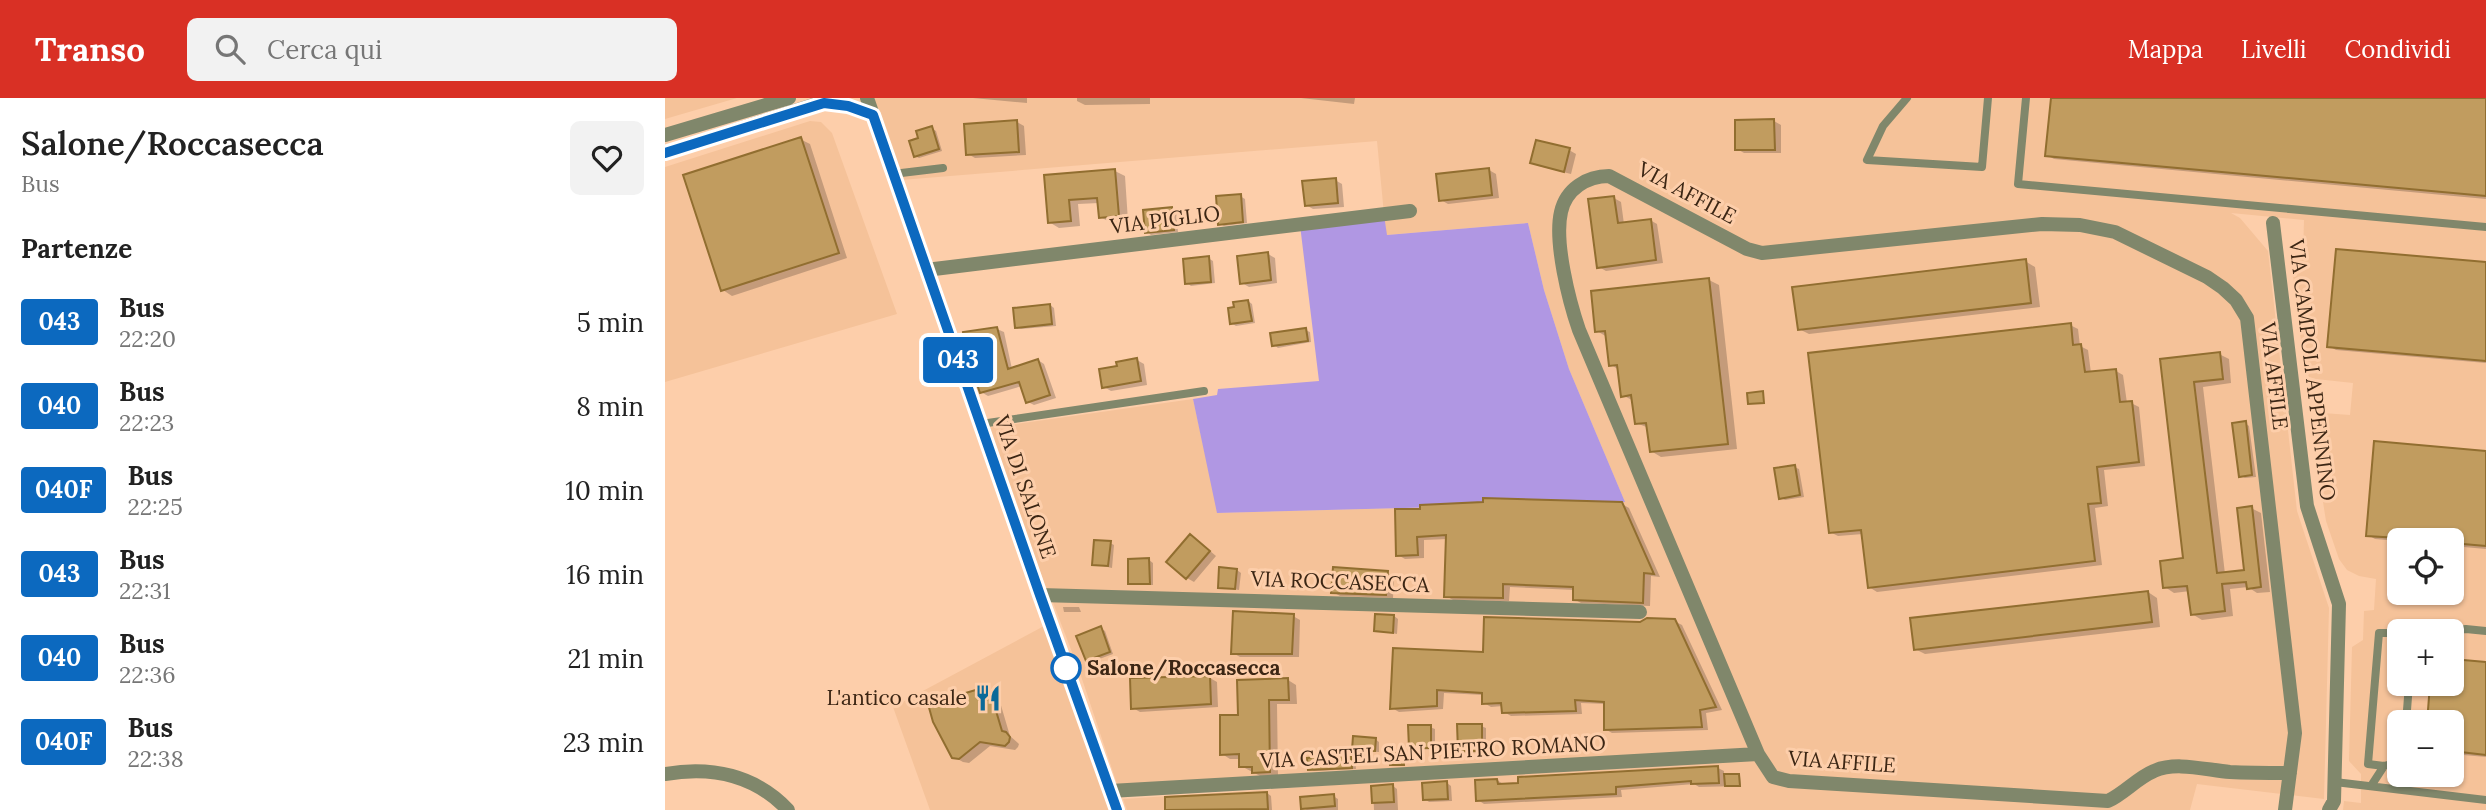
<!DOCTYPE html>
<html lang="it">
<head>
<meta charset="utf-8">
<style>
  body { margin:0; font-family:Lora,serif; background:#f2f2f2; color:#222; height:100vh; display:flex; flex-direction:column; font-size:26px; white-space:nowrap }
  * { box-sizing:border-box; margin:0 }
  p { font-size:23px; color:#767676 }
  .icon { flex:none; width:38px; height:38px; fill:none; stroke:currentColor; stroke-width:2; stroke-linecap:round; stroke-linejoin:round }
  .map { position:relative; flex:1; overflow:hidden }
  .side { display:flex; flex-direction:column; background:#fff; width:665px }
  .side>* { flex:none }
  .badge { padding:0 14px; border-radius:5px; font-size:24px; line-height:46px }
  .tools { position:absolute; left:1722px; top:430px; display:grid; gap:14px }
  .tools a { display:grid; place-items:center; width:77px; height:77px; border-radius:10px; background:#fff; box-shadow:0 2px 5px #0004; font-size:35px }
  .map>.badge { position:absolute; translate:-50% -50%; box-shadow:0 0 0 4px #fff }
  h2 { padding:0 21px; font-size:26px; line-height:63px }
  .round { display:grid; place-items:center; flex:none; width:74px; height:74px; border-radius:10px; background:#f2f2f2 }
  .headline { display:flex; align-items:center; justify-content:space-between; height:119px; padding:0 21px }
  h1 { font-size:33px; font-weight:600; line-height:52px }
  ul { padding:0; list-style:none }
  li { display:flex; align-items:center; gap:21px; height:84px; padding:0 21px }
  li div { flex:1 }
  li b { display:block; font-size:26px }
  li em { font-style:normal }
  li .badge { min-width:77px; font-weight:700; text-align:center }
  header { display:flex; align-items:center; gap:42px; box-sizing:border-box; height:98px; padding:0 35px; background:#d93025; color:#fff }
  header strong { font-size:33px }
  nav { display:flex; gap:38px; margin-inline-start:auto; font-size:24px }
  .search { width:490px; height:63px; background:#f2f2f2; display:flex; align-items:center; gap:18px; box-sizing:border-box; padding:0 24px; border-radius:10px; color:#767676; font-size:26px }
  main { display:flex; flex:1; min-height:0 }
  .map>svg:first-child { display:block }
  .built { fill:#f5c299; fill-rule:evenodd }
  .green { fill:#b097e3 }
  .shadow { fill:#0003 }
  .building { fill:#c19c5f; stroke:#916e30; stroke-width:2 }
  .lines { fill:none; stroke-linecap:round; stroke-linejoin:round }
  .service { stroke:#80876b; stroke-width:8 }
  .minor { stroke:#80876b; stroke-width:14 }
  .tertiary { stroke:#80876b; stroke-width:14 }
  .line-casing { stroke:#fff; stroke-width:16 }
  .line { stroke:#0c69bf; stroke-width:10 }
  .stop-dot { fill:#fff; stroke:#0c69bf; stroke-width:3.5 }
  .labels { text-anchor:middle; stroke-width:6; stroke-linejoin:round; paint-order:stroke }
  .street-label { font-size:21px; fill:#3c2614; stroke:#fdceaa }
  .stop-label { font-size:21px; font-weight:bold; fill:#3c2614; stroke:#fdceaa; text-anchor:start }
  .poi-label { font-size:21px; fill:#3c2614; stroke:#fdceaa; text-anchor:end }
</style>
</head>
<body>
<header>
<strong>Transo</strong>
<div class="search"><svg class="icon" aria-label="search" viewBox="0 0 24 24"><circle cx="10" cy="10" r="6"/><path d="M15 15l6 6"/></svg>Cerca qui</div>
<nav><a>Mappa</a><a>Livelli</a><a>Condividi</a></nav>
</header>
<main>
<section class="side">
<div class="headline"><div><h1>Salone/Roccasecca</h1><p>Bus</p></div><a class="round"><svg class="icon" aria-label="heart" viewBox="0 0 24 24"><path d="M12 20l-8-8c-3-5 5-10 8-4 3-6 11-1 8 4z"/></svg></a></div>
<h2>Partenze</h2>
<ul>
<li><span class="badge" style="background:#0c69bf;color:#fff">043</span><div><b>Bus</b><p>22:20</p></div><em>5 min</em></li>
<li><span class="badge" style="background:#0c69bf;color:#fff">040</span><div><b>Bus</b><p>22:23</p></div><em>8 min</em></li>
<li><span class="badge" style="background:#0c69bf;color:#fff">040F</span><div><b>Bus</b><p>22:25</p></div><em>10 min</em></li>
<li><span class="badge" style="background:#0c69bf;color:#fff">043</span><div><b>Bus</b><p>22:31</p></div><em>16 min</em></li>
<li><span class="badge" style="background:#0c69bf;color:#fff">040</span><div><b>Bus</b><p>22:36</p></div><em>21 min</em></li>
<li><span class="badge" style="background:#0c69bf;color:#fff">040F</span><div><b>Bus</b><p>22:38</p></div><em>23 min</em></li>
</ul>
</section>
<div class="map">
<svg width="1821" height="712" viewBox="0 0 1821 712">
  <rect width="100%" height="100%" fill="#fdceaa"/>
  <path class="built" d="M0,0H72L0,21Z
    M208,0H1821V712H1678L1679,703L1696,705V676L1684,663L1687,549L1698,542L1699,513L1709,512L1711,481L1694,478L1682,472L1674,461L1661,423L1651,360L1656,346L1658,315L1685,317L1688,285L1651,281L1644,279L1639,268L1626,160L1638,158L1639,122L1566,115L1575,120L1603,153L1632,413L1664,510L1659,701L1532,686L1525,712H462L458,701L959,668L452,686L415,575L387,502L639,511L382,492L322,330L528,301L553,415L960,404L904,271L879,192L863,125L721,137L712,43L236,82ZM1734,443H1787V495H1734ZM1734,534H1787V586H1734ZM1734,625H1787V677H1734Z
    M145,23L156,24L167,35L232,216L0,284V69Z
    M379,528L444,712H265L228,609Z"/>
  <path class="green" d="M719,117L722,137L863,125L879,192L904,271L960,404L552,415L528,301L552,297L553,291L654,283L635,127Z"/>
  <path class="shadow" d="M308,0H362V5Z
    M412,0H485V6L420,7L412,3Z
    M636,0H690L689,6Z
    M1387,0H1821V101L1389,61L1382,57Z
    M1109,23L1116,27V55H1079L1072,51Z
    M352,24L359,28L361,57L310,60L303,56Z
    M266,30L271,33L277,53L254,60L250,58L255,41Z
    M135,41L145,46L182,160L67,198L58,192Z
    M904,52L911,56L906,76L874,68L867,64Z
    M824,72L831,76L834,100L783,106L776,102Z
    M450,73L460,78L463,123L445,124L435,119L434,105L413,106L415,128L394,130L384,124L381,78Z
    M670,82L677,86L679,109L648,111L641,107Z
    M575,98L580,101L582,125L559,128L555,126Z
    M949,100L956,104L959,126L985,122L992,126L998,165L941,173L934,169Z
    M507,110L511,113L513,134L486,137L482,134Z
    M603,156L610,160L612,185L584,189L577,185Z
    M543,160L548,163L550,185L526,188L522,185Z
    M1360,163L1370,169L1375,209L1144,236L1134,231Z
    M1821,166V265L1671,252L1664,248Z
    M1044,182L1054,187L1072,351L996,359L986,353L984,330L971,325L969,303L957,297L954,272L945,266L942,239L932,233Z
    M583,203L587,206L590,225L571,228L566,225Z
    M385,207L389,210L391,228L356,231L351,229Z
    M1405,227L1413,231L1415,248L1423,252L1426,275L1451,273L1458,277L1462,305H1466L1474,309L1480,368L1439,372L1443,408L1430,410L1437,467L1212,494L1204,489L1198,436L1173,438L1165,434Z
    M332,231L339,234L347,271L373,262L379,266L391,300L369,307L363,304L357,288L323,298L316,294Z
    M640,232L645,234L646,244L613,250L609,247Z
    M1554,256L1564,261L1566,285L1538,289L1560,476L1581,473L1586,410L1596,415L1605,494L1592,495L1583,489L1565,491L1568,518L1537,522L1527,516L1525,493L1509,495L1500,489L1520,462L1497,262Z
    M472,262L479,266L482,287L446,293L439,289L454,270Z
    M1580,325L1584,328L1591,379L1580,380L1576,378Z
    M1821,355V451L1787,448V443H1734L1710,441L1703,437Z
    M1129,369L1134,371L1139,399L1120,402L1116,400Z
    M957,406L964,410L995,479L986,478L985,508L916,505L909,501L910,492L845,489L844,503L788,502L781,498L783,441L759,442V460L740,461L733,457L732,413Z
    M532,442L551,458L529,484L522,480Z
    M445,445L449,447L447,470L429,466Z
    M484,462L488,465V487H469L465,485Z
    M572,472L576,475L574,492L555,489Z
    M722,475L729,479L728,500L675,498L668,494Z
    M1483,494L1492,500L1495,529L1260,556L1250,551Z
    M398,509H414L416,514H399Z
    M628,518L635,522L634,559H575L568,555Z
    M729,518L733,521L732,536L711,532Z
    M1009,523L1017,527L1057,612L1041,615L1043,632L947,635L940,631L941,606L916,605L917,616L846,618L839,614L838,608L826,609L819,605V597L779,595L778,611L734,614L727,610L820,556L975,525Z
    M435,530L440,533L448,556L426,564L422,562Z
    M1787,563L1821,566V659L1787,656Z
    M545,580L552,584L553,609L475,614L468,610Z
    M623,582L631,587L632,606H612L613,678L597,679L576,668V661H565L557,656L575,619Z
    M314,593L335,604L345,638L354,646L353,649L350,652L325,648L304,665L298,664L289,659Z
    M816,628L821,630V654L799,655L794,652Z
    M765,629L770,631V651L750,652L746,649Z
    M710,641L714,644V654L693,653L689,651Z
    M686,658L690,660L691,671L649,673L645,671Z
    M1053,670L1059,673V678H1075L1076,688L1034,689L1029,686L956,692L957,699L819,706L813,702L832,682L838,686L855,687Z
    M782,685L786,688L787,703L764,704L760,701Z
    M728,688L732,691L733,712H709L708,689Z
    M602,695L606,698L607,712H502V701Z
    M668,698L673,701V712H642L638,710Z"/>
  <path class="building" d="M1386,0H1821V98L1380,58Z
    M1109,21L1110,52H1070V22Z
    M352,22L354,54L301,57L299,26Z
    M267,28L274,51L249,59L244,43L253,40L251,33Z
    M136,39L174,155L56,193L18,77Z
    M871,42L905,50L899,74L865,65Z
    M824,70L827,97L774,103L771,76Z
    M450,71L454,118L434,120L432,100L404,102L406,123L383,125L379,77Z
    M671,80L673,105L640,108L637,83Z
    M576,96L578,124L553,127L551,98Z
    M949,98L953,125L986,121L991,162L932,170L923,101Z
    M507,109L509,132L480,135L478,112Z
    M1671,151L1821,164V263L1662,249Z
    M603,154L606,182L575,186L572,158Z
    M544,158L546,184L520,186L518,161Z
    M1361,161L1366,205L1133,232L1127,189Z
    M1044,180L1063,346L985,354L981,325L970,326L966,297L956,299L952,267L944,268L940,233L930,234L926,193Z
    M583,202L587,223L565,226L563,210L569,209L568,204Z
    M385,206L387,226L350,230L348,210Z
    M1406,225L1408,247L1416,246L1420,274L1451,271L1455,304L1467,303L1474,364L1432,369L1436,405L1423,406L1430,463L1203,490L1196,432L1164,435L1143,255Z
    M332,229L343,271L373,261L385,297L361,305L354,284L315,295L301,254L298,234Z
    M641,230L643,243L607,248L605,235Z
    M1555,254L1558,281L1529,284L1552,475L1579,472L1572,410L1587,408L1596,489L1582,491L1581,484L1557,486L1560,513L1526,517L1522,488L1498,490L1495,463L1518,460L1495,261Z
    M472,260L476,283L437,290L434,271L452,268L451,264Z
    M1098,293L1099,305L1083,306L1082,295Z
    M1581,323L1587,377L1574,379L1567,325Z
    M1709,343L1821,353V448L1787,445V443L1701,438Z
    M1130,367L1135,397L1114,401L1109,370Z
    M818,400L957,404L989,476L979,475L978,505L908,502V489L838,486V500L779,499L781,437L752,439L753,457L731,458L730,411H755V407L818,404Z
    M525,436L545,453L521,481L501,464Z
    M429,442L446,443L443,468L427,467Z
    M484,460L485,486H463V461Z
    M554,469L572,471L570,491L553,490Z
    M668,469L723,473L721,497L666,495Z
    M1483,493L1487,524L1249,552L1245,520Z
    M568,513L629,516L627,556H566Z
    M710,516L729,517L728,535L709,533Z
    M819,519L975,524L982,520L1010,521L1051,609L1035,612L1037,629L939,632V604L910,602L911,613L837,615L836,605L817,606V595L772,592V608L725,611L728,550L818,554Z
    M436,528L445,554L421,563L411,538Z
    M1787,561L1821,564V657L1787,653V625H1762L1765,586H1787Z
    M545,578L546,606L466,611L465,580Z
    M623,580L624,602H604L605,674L587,675V669H574V656L555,657V617H573L572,582Z
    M314,591L316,599L326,596L337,633L341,634L345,639L344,644L340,648L315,644L294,661L287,660L268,624L263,606Z
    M792,626H817V653H793Z
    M743,627H766V650H744Z
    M688,638L711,640L710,653L687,652Z
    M738,654L739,667H725L724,655Z
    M686,656L687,670L643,672L642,660Z
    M1053,668L1054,685L1026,686V683L951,689V696L811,703L810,682L832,681L833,686L853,685V679Z
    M1059,676H1074L1075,688H1060Z
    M782,683L783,701L758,702L757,685Z
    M728,686L729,704L707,705L706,688Z
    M602,694L603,711L500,712V699Z
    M669,696L670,708L636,711L635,699Z"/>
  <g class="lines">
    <path class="service" d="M1242,0L1218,28L1202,62L1317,69L1323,0
      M1361,0L1353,86L1821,129
      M228,76L278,70
      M316,326L539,293
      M1776,534L1801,531L1821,533
      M1734,535H1714L1703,666L1719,668L1733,664L1734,661
      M1741,625L1744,586
      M1670,684L1821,702
      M1706,688L1719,668"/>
    <path class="minor" d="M160,5L183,8L208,17
      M0,37L124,0
      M0,55L170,0
      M1608,125L1642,408L1674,506L1669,703L1664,712
      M261,172L745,113
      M375,497L975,514
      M0,676C46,668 90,677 123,712
      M445,693L1093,656
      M1620,712L1630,635L1582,220L1571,202L1558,190L1542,179L1450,134L1415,127L1377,126L1097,155L1082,151L944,78C922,78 901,91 896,114C889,144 904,203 914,232L1093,656L1108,679L1124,683L1443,703C1460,695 1472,680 1489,673C1511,663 1541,672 1565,674C1585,675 1605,675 1625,675"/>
    <path class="tertiary" d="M202,0L375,497L452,712"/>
  </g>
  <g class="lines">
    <g class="line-casing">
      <path id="line" d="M0,55L159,5L183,8L208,17L375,497L452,712"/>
    </g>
    <use href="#line" class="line"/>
  </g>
  <defs>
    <g id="restaurant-bare" transform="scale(2.1)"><path d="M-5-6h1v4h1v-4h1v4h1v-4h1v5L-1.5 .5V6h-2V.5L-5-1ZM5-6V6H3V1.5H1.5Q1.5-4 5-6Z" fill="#0c6a99" stroke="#fdceaa" stroke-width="2.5" paint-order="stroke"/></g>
  </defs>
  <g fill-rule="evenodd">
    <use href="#restaurant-bare" x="323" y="600"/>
  </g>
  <circle class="stop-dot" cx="401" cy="570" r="14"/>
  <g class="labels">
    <g class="street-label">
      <text transform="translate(1022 95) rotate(28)" y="7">VIA AFFILE</text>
      <text transform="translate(500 122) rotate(-7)" y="7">VIA PIGLIO</text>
      <text transform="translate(1647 272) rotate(83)" y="7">VIA CAMPOLI APPENNINO</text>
      <text transform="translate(1609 278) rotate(83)" y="7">VIA AFFILE</text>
      <text transform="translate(360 389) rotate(71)" y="7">VIA DI SALONE</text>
      <text transform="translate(675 484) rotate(2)" y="7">VIA ROCCASECCA</text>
      <text transform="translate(768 654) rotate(-3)" y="7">VIA CASTEL SAN PIETRO ROMANO</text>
      <text transform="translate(1177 664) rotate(4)" y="7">VIA AFFILE</text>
    </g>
    <g class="stop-label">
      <text x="422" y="577">Salone/Roccasecca</text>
    </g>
    <g class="poi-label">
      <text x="302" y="607">L'antico casale</text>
    </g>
  </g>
</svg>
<div class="tools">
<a><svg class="icon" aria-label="locate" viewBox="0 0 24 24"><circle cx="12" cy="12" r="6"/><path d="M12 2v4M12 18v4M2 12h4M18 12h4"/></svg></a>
<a>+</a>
<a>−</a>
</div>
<b class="badge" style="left:293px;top:262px;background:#0c69bf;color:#fff">043</b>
</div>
</main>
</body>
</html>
